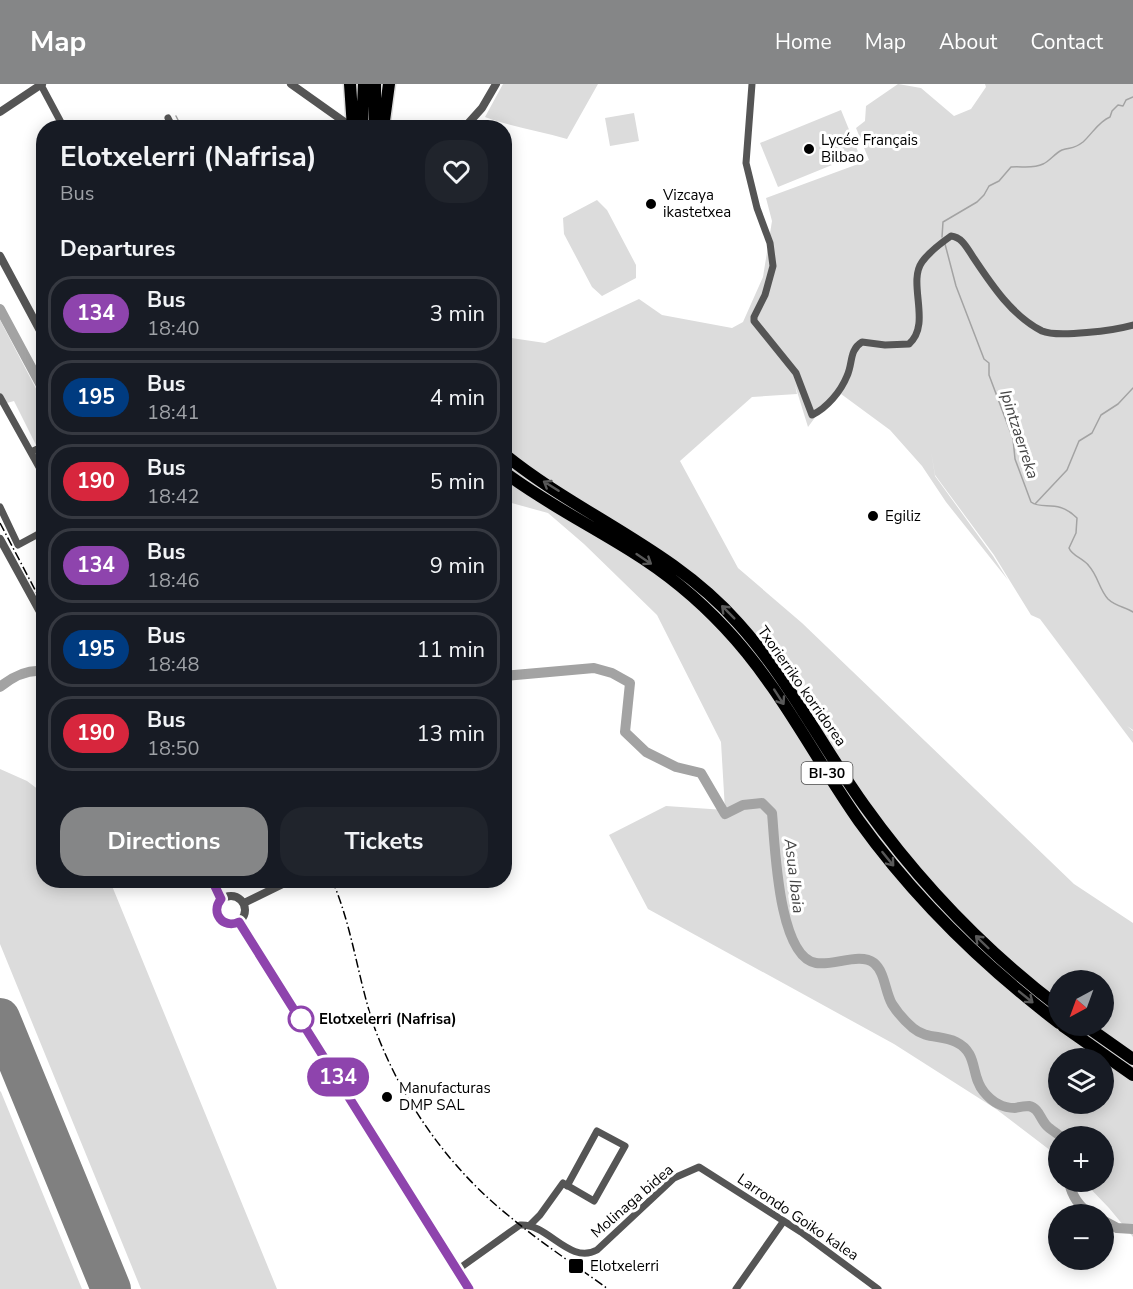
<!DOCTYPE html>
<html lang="en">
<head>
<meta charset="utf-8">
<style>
  body { margin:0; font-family:"Nunito Sans",sans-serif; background:#20242c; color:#f1f3f6; height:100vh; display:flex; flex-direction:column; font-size:22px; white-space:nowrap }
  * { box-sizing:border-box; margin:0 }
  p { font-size:20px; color:#9ea1a6 }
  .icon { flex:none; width:33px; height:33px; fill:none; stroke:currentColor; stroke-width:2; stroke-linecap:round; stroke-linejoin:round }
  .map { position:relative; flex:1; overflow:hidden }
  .drawer { position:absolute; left:36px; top:36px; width:476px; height:768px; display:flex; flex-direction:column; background:#171b24; border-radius:24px; box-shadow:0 3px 15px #0003 }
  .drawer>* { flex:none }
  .badge { padding:0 12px; border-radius:20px; font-size:21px; line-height:39px }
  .needle { width:39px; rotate:221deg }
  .controls { position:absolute; left:1048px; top:886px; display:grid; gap:12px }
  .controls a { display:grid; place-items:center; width:66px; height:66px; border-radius:50%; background:#171b24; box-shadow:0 3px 15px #0003; font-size:30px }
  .map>.badge { position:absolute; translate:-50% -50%; box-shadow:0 0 0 3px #fff }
  h2 { padding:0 24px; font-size:22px; line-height:54px }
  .round { display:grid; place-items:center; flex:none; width:63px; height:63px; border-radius:24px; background:#20242c }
  .overview { display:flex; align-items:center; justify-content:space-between; height:102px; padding:0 24px }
  h1 { font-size:28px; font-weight:700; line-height:45px }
  .button { display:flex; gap:12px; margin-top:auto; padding:12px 24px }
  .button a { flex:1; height:69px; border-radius:24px; background:#858687; color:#fff; font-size:24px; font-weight:700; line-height:69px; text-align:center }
  .button a+a { background:#20242c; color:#f1f3f6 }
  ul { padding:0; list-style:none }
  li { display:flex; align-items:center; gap:18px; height:75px; margin:0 12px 9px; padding:0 12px; border:3px solid #363941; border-radius:24px }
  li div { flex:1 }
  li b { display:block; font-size:22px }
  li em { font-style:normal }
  li .badge { min-width:66px; font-weight:700; text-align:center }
  header { display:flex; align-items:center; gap:36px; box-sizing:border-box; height:84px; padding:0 30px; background:#858687; color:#fff }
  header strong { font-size:28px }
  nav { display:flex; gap:33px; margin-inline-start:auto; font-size:21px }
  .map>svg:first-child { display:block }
  .green { fill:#dcdcdc; fill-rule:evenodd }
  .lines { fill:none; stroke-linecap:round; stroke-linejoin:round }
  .stream { stroke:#a3a3a3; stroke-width:1.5 }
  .river { stroke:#a3a3a3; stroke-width:10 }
  .taxiway { stroke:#808080; stroke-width:16 }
  .runway { stroke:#808080; stroke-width:40 }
  .motorway-casing { stroke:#dbdbdb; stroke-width:15 }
  .minor { stroke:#555; stroke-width:7 }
  .tertiary { stroke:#555; stroke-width:8 }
  .motorway { stroke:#000; stroke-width:12 }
  .rail { stroke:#000; stroke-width:1.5; stroke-dasharray:9 3 1.5 3; stroke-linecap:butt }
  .oneway { stroke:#595959 }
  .line-casing { stroke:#fff; stroke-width:14 }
  .line { stroke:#8e44ad; stroke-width:9 }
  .poi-dot { fill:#000; stroke:#fff; stroke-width:2 }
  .stop-dot { fill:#fff; stroke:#8e44ad; stroke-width:3 }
  .labels { text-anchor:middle; stroke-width:6; stroke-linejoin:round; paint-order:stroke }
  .shield { fill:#fff; stroke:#4c4c4c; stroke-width:1.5 }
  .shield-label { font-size:14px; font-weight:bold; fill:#000 }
  .poi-label { font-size:15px; fill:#000; stroke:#fff; text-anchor:start }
  .street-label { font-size:15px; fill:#000; stroke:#fff }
  .stop-label { font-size:15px; font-weight:bold; fill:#000; stroke:#fff; text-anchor:start }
  .water-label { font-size:16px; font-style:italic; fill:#444; stroke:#fff }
</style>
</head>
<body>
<header>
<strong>Map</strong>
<nav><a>Home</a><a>Map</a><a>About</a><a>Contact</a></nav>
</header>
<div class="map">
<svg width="1133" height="1205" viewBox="0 0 1133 1205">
  <rect width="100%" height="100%" fill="#fff"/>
  <path class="green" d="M503,0H598L567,55C540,47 512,43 485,33Z
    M898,0L921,4L954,32L971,25L986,3L985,0H1133V646L1127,642L1133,647V659L1040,535L1031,531L994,471L935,391L931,367L935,392L993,472L1008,496L946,418L922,382L890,346L837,307L839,301L808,343L795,301L797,310L752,313L680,377L738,484L802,539L1074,800L1133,839V1153L1109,1124L1084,1098H1104V1053H1059V1073L996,1025L894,960L648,825L609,751L666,722L725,726L721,658L657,531L584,460L548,429L504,417V253L545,259L639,215L662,231L732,244L743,238L763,193L772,137L766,114L869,76L856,44L865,37L866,22ZM1059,897H1104V942H1059ZM1059,975H1104V1020H1059Z
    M841,26L859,70L778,103L760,59Z
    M634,29L639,57L610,62L605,34Z
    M597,116L607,126L636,181V194L602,212L592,203L564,150L563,134Z
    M0,236L43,318V375L14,317L0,321Z
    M0,685L27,697L43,709L44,796L110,797L277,1205H141L0,860Z
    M0,1007L1,1008L82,1205H0Z"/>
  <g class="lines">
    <path class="stream" d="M176,32L182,44
      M942,153L943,138L977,118L984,111L989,102L999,97L1011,83C1022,82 1033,85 1043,80C1050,77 1055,69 1062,66C1072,63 1074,65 1083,58C1092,50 1099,37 1110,33L1112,27L1118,21L1123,22L1126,16L1133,13
      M945,160L956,202L984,275L989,279V291L1013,355L1015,375L1031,418C1043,427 1057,414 1077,434L1076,449L1069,464C1072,472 1083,474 1089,482C1098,492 1099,505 1108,515C1115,522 1125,523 1133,528
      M1035,420L1067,386L1079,357L1092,349L1101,331L1118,320L1133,304"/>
    <path class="river" d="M0,225L44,307
      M504,592L594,584L612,589L630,599L625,648L646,668L676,683L701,689L725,730L743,721L762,719L772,729C775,760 778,873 816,879C834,882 860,868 874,879C885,888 885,908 892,920C897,928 906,938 913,944C926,955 942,951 956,958C979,969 970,992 984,1008C992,1018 1002,1024 1015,1024C1019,1023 1025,1022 1029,1022C1039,1024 1040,1035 1047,1042C1051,1046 1057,1049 1061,1053
      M0,603C12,593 28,585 44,587
      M1069,1098C1072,1113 1079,1123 1092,1131
      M1104,1137L1117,1144L1133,1145"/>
    <path class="taxiway" d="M0,938L6,950
      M0,971L36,1028L50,1057"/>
    <path class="runway" d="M0,934L111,1205"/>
    <g class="motorway-casing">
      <path id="motorway" d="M350,0L353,44
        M362,44L364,0
        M375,44V0
        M383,44L389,0
        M504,370C579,431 673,465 738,539C788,594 821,661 864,721C919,798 984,866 1059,923
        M504,388C544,418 588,440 631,467C665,488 697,514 725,544C779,601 814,673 859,737C915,815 983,881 1059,939
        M1063,942L1133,991
        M1086,942L1133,975"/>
    </g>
    <path class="minor" d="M752,0L746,79L757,124L770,159L773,182L765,211L754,233V237L796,289L812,331C827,324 841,307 847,292C853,279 849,266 862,258L885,261L909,260C932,240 907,199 922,178C929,168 941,159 951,152C962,153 967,164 973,173C991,200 1012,232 1042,247C1058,254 1115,246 1133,241
      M41,1L64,44
      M168,34L173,44
      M0,313L44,392
      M31,368L44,362
      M0,423L18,461L44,447
      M530,1141L540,1131L563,1099L594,1117L625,1062L597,1047L567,1102
      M457,1186L520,1141C548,1139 569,1181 597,1166L674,1094L699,1083L801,1148L878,1205
      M736,1205L783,1138"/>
    <path class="tertiary" d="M291,0L353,44
      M0,28L42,0
      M464,44L482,24L496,0
      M0,172L44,254
      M0,455L44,535
      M212,796L221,815
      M217 826a14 14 0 1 1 28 0a14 14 0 1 1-28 0Z
      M244,819L291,796
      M239,838L469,1205"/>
    <use href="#motorway" class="motorway"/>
    <path class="rail" d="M0,439L44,523
      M332,796C353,844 358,897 375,945C402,1017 449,1084 509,1132C540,1158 575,1181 608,1205"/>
  </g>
  <defs><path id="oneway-shaft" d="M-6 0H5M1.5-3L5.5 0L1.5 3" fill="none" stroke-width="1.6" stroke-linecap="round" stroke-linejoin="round" transform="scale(1.5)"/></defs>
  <g class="oneway">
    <use href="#oneway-shaft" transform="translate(551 402) rotate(-148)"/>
    <use href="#oneway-shaft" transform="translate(644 475) rotate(34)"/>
    <use href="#oneway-shaft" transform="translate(728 528) rotate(-135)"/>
    <use href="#oneway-shaft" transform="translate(779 613) rotate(57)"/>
    <use href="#oneway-shaft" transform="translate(888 775) rotate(51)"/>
    <use href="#oneway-shaft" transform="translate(982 858) rotate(-136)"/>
    <use href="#oneway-shaft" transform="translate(1026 913) rotate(39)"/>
  </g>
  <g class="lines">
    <g class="line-casing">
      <path id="line" d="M212,796L221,815C210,829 223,845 239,838L469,1205"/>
    </g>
    <use href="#line" class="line"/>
  </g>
  <g class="poi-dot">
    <circle cx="809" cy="65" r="6"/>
    <circle cx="651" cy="120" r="6"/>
    <circle cx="873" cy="432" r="6"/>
    <circle cx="387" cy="1013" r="6"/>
    <rect x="568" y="1174" width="16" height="16" rx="3"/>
  </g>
  <circle class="stop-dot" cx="301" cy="935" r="12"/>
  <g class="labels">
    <rect class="shield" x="801.5" y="678" width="51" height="22" rx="4.5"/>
    <g class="shield-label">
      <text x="827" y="694">BI-30</text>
    </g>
    <g class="poi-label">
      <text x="821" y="61">Lycée Français<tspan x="821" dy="17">Bilbao</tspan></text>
      <text x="663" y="116">Vizcaya<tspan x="663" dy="17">ikastetxea</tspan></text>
      <text x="885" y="437">Egiliz</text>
      <text x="399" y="1009">Manufacturas<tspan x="399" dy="17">DMP SAL</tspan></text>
      <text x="590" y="1187">Elotxelerri</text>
    </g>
    <g class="street-label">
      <text transform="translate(802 602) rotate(55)" y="5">Txorierriko korridorea</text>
      <text transform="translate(632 1117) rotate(-41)" y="5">Molinaga bidea</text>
      <text transform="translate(798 1133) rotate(34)" y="5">Larrondo Goiko kalea</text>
    </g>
    <g class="stop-label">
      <text x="319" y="940">Elotxelerri (Nafrisa)</text>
    </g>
    <g class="water-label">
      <text transform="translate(1020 350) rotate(72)" y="6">Ipintzaerreka</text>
      <text transform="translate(795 792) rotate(83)" y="6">Asua Ibaia</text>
    </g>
  </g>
</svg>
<div class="controls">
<a><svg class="needle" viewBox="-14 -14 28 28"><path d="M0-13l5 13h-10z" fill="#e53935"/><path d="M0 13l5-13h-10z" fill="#9ea1a6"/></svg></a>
<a><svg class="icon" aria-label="layers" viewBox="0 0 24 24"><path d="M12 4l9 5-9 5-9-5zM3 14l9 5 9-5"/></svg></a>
<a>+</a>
<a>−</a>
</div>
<b class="badge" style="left:338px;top:993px;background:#8e44ad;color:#fff">134</b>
<section class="drawer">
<div class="overview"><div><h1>Elotxelerri (Nafrisa)</h1><p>Bus</p></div><a class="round"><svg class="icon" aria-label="heart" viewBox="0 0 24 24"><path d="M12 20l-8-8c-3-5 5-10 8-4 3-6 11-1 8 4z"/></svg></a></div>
<h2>Departures</h2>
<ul>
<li><span class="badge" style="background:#8e44ad;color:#fff">134</span><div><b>Bus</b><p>18:40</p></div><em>3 min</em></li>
<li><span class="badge" style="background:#003b80;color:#fff">195</span><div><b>Bus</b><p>18:41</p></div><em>4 min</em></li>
<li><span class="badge" style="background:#d7263d;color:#fff">190</span><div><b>Bus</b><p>18:42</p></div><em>5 min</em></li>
<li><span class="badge" style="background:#8e44ad;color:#fff">134</span><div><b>Bus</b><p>18:46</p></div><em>9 min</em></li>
<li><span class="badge" style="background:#003b80;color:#fff">195</span><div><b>Bus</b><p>18:48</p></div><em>11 min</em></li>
<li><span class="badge" style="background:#d7263d;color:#fff">190</span><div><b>Bus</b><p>18:50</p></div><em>13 min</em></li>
</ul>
<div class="button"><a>Directions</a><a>Tickets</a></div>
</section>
</div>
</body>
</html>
